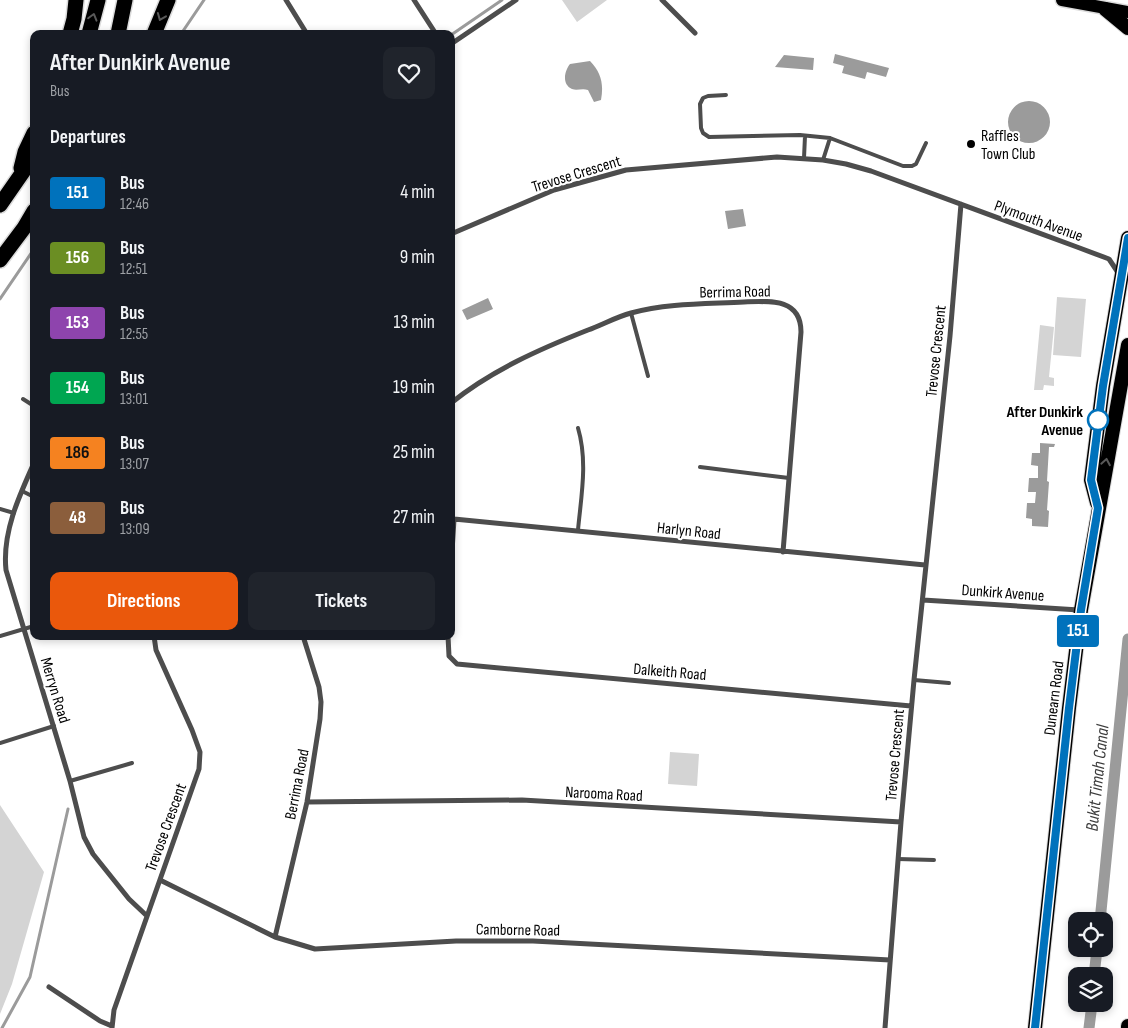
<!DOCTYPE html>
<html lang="en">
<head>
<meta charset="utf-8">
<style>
  body { margin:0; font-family:"Sofia Sans Condensed",sans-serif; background:#20242c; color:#f1f3f6; height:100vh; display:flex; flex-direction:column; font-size:19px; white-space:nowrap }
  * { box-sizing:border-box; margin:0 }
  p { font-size:16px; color:#9ea1a6 }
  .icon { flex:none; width:28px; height:28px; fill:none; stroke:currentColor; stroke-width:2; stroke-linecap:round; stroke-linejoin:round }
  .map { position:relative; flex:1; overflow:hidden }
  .sheet { position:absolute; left:30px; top:30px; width:425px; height:610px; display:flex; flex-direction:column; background:#171b24; border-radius:10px; box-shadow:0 2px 8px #0003 }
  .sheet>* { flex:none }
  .badge { padding:0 10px; border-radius:4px; font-size:18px; line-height:32px }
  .fabs { position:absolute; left:1068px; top:912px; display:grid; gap:10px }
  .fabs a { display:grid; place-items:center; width:45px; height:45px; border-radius:10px; background:#171b24; box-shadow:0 2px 8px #0003; font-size:25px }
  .map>.badge { position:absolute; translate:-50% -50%; box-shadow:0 0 0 2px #fff }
  h2 { padding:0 20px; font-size:19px; line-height:45px }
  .round { display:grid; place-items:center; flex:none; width:52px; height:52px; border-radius:10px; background:#20242c }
  .summary { display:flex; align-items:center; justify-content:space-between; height:85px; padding:0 20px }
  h1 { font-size:24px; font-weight:700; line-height:38px }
  .cta { display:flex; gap:10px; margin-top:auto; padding:10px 20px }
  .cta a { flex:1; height:58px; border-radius:10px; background:#ea580c; color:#fff; font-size:20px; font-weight:700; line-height:58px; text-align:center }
  .cta a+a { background:#20242c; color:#f1f3f6 }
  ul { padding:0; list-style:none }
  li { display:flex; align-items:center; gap:15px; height:65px; padding:0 20px }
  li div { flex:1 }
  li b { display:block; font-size:19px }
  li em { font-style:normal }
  li .badge { min-width:55px; font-weight:700; text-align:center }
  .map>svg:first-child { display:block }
  .green { fill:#d4d4d4 }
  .water { fill:#9b9b9b }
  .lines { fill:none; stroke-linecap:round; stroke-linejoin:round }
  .stream { stroke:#9b9b9b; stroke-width:3 }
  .canal { stroke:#9b9b9b; stroke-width:11 }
  .primary-casing { stroke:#dbdbdb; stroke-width:15 }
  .trunk-casing { stroke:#dbdbdb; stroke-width:16 }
  .motorway-casing { stroke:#dbdbdb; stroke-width:18 }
  .service { stroke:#4d4d4d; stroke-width:4 }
  .minor { stroke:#4d4d4d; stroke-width:5 }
  .primary { stroke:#000; stroke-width:12 }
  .trunk { stroke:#000; stroke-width:14 }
  .motorway { stroke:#000; stroke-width:15 }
  .oneway { stroke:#595959 }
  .line-casing { stroke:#fff; stroke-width:11 }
  .line { stroke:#0072bc; stroke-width:8 }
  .poi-dot { fill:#000; stroke:#fff; stroke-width:2 }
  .stop-dot { fill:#fff; stroke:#0072bc; stroke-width:2.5 }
  .labels { text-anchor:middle; stroke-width:4; stroke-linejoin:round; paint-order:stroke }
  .poi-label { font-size:16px; fill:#000; stroke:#fff; text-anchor:start }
  .street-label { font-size:16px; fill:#000; stroke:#fff }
  .stop-label { font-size:16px; font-weight:bold; fill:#000; stroke:#fff; text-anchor:end }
  .water-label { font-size:18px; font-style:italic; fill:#3c3c3c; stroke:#fff }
</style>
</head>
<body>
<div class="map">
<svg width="1128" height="1028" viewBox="0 0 1128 1028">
  <rect width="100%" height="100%" fill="#fff"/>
  <path class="green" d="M562,0H607L577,22Z
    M1057,297L1086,299L1081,357L1053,355Z
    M1040,325L1054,327L1049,377L1054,378V386L1044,385L1043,390H1034Z
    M670,752L699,754L697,786L668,784Z
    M0,805L44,872L12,984L0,1014Z"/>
  <path class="water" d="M835,54L889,68L886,77L867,72L865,79L842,73L844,66L833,63Z
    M784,55L814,58L813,70L775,67Z
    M590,61C601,72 604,84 601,100L594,102L588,90C582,88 577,91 572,89C561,84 565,70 570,64Z
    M1008 122a21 21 0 1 1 42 0a21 21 0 1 1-42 0Z
    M743,209L746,226L728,229L725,211Z
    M488,298L493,309L467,320L462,310Z
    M1040,443L1055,444L1054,447H1049L1047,481L1049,482L1047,510L1049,511L1048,527L1032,526V519L1026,518L1027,503H1035L1036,492H1028L1029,478H1038V466L1031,465L1032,453H1040Z"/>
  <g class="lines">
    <path class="stream" d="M181,34L204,0
      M451,35L502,0
      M0,299L34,249
      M2,1028L30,977L68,809"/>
    <path class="canal" d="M1100,921L1128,639
      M1094,976L1097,949
      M1089,1028L1092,1004"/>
    <g class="primary-casing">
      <path id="primary" d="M1062,0L1128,12"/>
    </g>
    <g class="trunk-casing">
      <path id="trunk" d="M1105,9L1128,28
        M1097,503L1091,480L1103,386L1128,238
        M1035,1028L1069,708L1081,610L1128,345
        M1128,1028V1026"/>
    </g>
    <g class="motorway-casing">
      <path id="motorway" d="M70,34L74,19L76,0
        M89,34L98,0
        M118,34L125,0
        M154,34L168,0
        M21,168L25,152L34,133
        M0,205L34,156
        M0,260L24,228L34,211"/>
    </g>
    <path class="service" d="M726,95L708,96L703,98L700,104L701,128L703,133L709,137L800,135L830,138L903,166H912L916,164L926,143
      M804,158L805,136
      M823,160L830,138
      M631,313L648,376
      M23,399L34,406
      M578,428C588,462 581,497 578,530
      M700,467L789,478
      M22,491L34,497
      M0,509L14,513
      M0,636L34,626
      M914,680L949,683
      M0,743L54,726
      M70,781L132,763
      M898,859L934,860"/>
    <path class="minor" d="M286,0L307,34
      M414,0L436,34
      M662,0L695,33
      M451,44L516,0
      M451,234L554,190L626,170L777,157L823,160L846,164L871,171L1077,247L1109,259L1119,274
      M451,403C492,370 540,349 588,330C602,325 616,317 631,313C667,303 706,304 744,302C770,301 801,298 801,332L783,552
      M34,463C19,496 2,533 6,570L70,781L84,837L93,854L129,899L147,916
      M451,516L454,519L925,565
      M451,568L454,519
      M923,600L1079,610
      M448,636L449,656L457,664L911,706
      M307,802L522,800L901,822
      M160,880L275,937L315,949L456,941H533L890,960
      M275,937L307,802L320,719L321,702L319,687L303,636
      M49,987L100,1021L112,1026
      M112,1028L114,1010L199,769L200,752L192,730L156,650L154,636
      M885,1028L901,822L914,680L950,336L961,204"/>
    <use href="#primary" class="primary"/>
    <use href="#trunk" class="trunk"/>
    <use href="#motorway" class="motorway"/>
  </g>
  <defs><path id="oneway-chevron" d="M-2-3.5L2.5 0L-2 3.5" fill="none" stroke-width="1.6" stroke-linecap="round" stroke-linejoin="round" transform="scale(1.25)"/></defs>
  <g class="oneway">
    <use href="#oneway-chevron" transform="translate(93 17) rotate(-74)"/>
    <use href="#oneway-chevron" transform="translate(161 17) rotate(112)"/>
    <use href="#oneway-chevron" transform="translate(1106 462) rotate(-80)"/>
  </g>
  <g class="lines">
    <g class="line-casing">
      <path id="line" d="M1035,1028L1069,708L1081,610L1098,508L1091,480L1103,386L1128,238"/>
    </g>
    <use href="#line" class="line"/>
  </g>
  <circle class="poi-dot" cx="971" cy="144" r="5"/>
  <circle class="stop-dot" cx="1098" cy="420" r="10"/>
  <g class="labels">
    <g class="poi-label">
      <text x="981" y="141">Raffles<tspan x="981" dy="18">Town Club</tspan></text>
    </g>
    <g class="street-label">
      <text transform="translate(576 173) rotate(-17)" y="6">Trevose Crescent</text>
      <text transform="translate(1039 220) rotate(20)" y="6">Plymouth Avenue</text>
      <text transform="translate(735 291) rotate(-1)" y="6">Berrima Road</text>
      <text transform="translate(935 351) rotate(-84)" y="6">Trevose Crescent</text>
      <text transform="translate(689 530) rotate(6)" y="6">Harlyn Road</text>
      <text transform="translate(1003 592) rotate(4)" y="6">Dunkirk Avenue</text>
      <text transform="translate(670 671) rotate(5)" y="6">Dalkeith Road</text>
      <text transform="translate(56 690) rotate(73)" y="6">Merryn Road</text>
      <text transform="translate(1053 698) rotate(-83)" y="6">Dunearn Road</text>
      <text transform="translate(894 755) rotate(-85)" y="6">Trevose Crescent</text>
      <text transform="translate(296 784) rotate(-79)" y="6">Berrima Road</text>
      <text transform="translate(604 793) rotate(3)" y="6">Narooma Road</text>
      <text transform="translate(165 827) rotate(-70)" y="6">Trevose Crescent</text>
      <text transform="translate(518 929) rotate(1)" y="6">Camborne Road</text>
    </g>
    <g class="stop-label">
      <text x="1083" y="417">After Dunkirk<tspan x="1083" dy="18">Avenue</tspan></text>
    </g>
    <g class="water-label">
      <text transform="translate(1097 778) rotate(-84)" y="6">Bukit Timah Canal</text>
    </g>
  </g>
</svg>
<div class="fabs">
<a><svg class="icon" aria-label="locate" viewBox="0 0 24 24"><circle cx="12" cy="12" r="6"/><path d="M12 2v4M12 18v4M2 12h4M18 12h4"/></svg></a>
<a><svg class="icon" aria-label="layers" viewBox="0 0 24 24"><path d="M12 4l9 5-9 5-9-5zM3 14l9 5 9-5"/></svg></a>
</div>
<b class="badge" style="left:1078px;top:631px;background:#0072bc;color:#fff">151</b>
<section class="sheet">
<div class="summary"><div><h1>After Dunkirk Avenue</h1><p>Bus</p></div><a class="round"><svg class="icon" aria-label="heart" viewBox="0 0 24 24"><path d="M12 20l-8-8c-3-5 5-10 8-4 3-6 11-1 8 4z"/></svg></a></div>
<h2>Departures</h2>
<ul>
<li><span class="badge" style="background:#0072bc;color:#fff">151</span><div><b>Bus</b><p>12:46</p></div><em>4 min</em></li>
<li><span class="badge" style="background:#6b8e23;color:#fff">156</span><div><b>Bus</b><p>12:51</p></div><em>9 min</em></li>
<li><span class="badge" style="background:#8e44ad;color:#fff">153</span><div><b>Bus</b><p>12:55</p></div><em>13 min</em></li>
<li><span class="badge" style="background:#00a651;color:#fff">154</span><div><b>Bus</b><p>13:01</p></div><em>19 min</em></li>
<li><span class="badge" style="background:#f58220;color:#111">186</span><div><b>Bus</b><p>13:07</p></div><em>25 min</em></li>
<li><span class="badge" style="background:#8b5e3c;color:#fff">48</span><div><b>Bus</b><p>13:09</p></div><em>27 min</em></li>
</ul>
<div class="cta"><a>Directions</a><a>Tickets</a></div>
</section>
</div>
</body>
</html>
